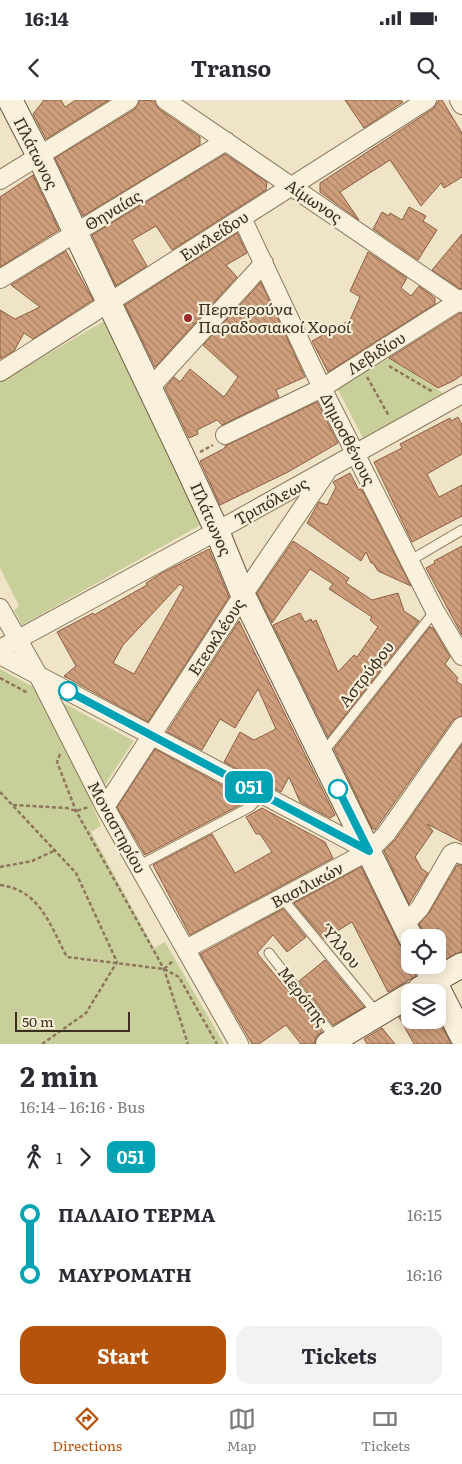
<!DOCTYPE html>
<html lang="en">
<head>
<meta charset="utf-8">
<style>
  body { margin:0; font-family:Literata,serif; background:#f2f2f3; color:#2b2b33; height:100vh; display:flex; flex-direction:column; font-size:19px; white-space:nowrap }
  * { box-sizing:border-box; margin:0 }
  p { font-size:16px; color:#7c7c81 }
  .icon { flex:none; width:28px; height:28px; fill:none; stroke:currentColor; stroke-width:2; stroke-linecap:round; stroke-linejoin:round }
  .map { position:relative; height:944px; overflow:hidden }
  .drawer { display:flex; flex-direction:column; background:#fff; flex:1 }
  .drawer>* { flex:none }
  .badge { padding:0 10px; border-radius:8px; font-size:18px; line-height:32px }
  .tools { position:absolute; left:401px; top:829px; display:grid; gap:10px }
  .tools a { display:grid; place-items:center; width:45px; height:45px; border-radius:10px; background:#fff; box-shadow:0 2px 12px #0003; font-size:25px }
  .scale { position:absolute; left:15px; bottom:12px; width:115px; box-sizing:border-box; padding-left:5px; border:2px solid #3d2e20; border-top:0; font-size:14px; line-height:18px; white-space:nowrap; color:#3d2e20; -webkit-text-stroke:4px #f7eed8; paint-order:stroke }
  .map>.badge { position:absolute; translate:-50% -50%; box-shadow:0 0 0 2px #fff }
  .legs { display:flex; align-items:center; gap:8px; height:55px; padding:0 20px; font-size:16px }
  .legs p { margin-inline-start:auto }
  .head { display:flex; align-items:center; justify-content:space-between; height:85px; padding:0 20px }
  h1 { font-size:28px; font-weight:700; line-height:38px }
  .action { display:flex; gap:10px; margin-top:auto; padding:10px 20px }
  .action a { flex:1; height:58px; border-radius:15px; background:#b45309; color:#fff; font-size:20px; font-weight:700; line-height:58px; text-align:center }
  .action a+a { background:#f2f2f3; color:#2b2b33 }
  ul { padding:0 20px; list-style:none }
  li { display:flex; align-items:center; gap:18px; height:60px; font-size:19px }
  li i { display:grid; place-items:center; width:8px; height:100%; margin:0 6px; background:currentColor }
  li i::after { content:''; width:12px; height:12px; margin:-6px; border:4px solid; border-radius:50%; background:#fff }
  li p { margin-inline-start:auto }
  li:first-child i { background:linear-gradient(#0000 50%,currentColor 0) }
  li:last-child i { background:linear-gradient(currentColor 50%,#0000 0) }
  .status { display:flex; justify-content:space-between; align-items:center; height:35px; padding:0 25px; background:#fff; direction:ltr }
  .status svg { height:14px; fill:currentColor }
  header { display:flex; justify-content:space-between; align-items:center; height:65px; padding:0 20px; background:#fff; font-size:22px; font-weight:700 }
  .menu { display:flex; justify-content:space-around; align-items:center; height:70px; border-top:1px solid #e1e1e2; background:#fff; font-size:14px; color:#7c7c81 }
  .menu a { display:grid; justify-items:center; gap:2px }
  .menu .on { color:#b45309 }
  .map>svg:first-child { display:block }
  .green { fill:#c9cf9b }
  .building { fill:url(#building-back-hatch); stroke:#8d5f41; fill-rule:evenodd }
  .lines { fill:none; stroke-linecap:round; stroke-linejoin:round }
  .lane-casing { stroke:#8d765c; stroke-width:11 }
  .street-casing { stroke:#8d765c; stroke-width:20 }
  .secondary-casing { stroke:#6f573f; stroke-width:26 }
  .path { stroke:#8d765c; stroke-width:2.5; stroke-dasharray:4 2.5; stroke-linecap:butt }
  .lane { stroke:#faf1dc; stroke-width:9 }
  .street { stroke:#faf1dc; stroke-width:18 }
  .secondary { stroke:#faf1dc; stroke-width:24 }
  .line-1-casing { stroke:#fff; stroke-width:11 }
  .line-1 { stroke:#00a3b4; stroke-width:8 }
  .poi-dot { fill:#9e2a2b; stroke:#f7eed8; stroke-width:2 }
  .stop-1-dot { fill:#fff; stroke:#00a3b4; stroke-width:2.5 }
  .labels { text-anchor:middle; stroke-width:4.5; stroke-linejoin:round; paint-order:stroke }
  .street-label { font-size:16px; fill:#3d2e20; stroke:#f7eed8 }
  .poi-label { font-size:16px; fill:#3d2e20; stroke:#f7eed8; text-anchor:start }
</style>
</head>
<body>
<div class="status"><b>16:14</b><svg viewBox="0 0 49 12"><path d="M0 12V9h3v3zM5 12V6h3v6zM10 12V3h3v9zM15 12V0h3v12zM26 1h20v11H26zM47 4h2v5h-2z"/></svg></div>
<header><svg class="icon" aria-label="back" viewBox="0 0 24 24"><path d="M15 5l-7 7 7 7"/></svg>Transo<svg class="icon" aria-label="search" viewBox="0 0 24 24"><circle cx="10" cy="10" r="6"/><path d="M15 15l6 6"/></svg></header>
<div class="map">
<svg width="462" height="944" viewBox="0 0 462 944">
  <defs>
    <pattern id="building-back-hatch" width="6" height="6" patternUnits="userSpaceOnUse" patternTransform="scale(1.25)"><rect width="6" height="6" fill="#cf9f7d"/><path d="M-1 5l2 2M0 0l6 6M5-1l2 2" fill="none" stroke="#a98266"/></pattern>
  </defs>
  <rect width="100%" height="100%" fill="#f0e4c8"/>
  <path class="green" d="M106,220L206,422L22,525L14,510L19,506L0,468V282Z
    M389,258L443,293L363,338L337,288Z
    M0,569L134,641L92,704L101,726L91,732L154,848L165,842L224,944H0Z"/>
  <path class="building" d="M44,0H61L65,7L76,0H109L46,39L33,14Z
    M140,0L155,1L159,9L200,37V45L83,116L55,58L135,9Z
    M345,0H401L403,2L364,28Z
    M439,0H442L462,33V77L444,88L441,83L421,106L390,60L340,92L359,120L320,92V83L433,9Z
    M225,54L267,82L266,90L172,150L156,126L132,140L147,166L116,186L92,135Z
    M33,75L59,130L0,167V97Z
    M409,107L426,116L423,121L437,130L418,160L373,129L382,112L389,116L390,113L402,120Z
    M237,133L247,153L226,165L237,177L155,267L125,205Z
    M462,134V188L460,189L432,170Z
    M66,151L93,200L33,239L24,233L14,251L0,259V210L15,219L40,207L11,185Z
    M368,152L407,178L401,188L411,196L419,186L435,198V204L328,272L312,241L350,220L360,197L350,191Z
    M261,182L305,277L276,290L279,297L222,325L217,320L197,330L198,334L189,338L165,288L174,277L180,282L190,269L224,297L238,277L203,245Z
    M460,213L462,214V275L453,281L438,288L389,258Z
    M317,302L338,343L288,372L220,405L200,361L225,348V346Z
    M458,317L462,325V354L427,374L439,397L462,385V416L412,442L374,362L402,348L400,344L450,318L451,321Z
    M350,373L359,390L361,388L411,486L378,471L373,463H371L366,452L361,461L307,423L319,402L327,405L336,387L333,382Z
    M293,441L349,478L346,483L372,500L398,493L404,511L419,521L328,637L273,525L300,513L305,522L311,519L312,522L316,520L338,572L354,555L357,557L378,527L370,520L372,517L329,489L333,484L310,469L272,523L257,493Z
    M462,446V535L426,468L435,463L434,461Z
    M209,449L229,497L148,622L64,576L76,566L57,532L93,513L94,515L147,485L146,483L162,473ZM180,484L184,487L134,574L113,563L123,545Z
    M239,521L335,715L330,718L300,702L289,677L281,692L224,662L240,632L254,640L276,629L258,589L235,628L220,619L202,650L167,632Z
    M430,527L433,528L450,557L445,564L458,578L456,581L462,585V616L453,620L375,730L372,728L334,649Z
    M462,644V742L427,724L433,731L415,757L422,769L428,773L409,804L384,751L395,740Z
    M155,649L242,696V704L145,755L117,707Z
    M262,708L325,742L333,758L190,835L153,765L212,734L235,773L272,752L260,734H256L246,717Z
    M457,765H462V851L440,862L438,858V828L425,837L419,824L429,813Z
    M361,767L399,844L404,850L410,852V865H412L416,876L388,892L352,822L324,839L294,803Z
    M283,809L306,837L287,852L273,835L257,853L322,932L316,937L314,944H301L286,925L259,944H252L200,854Z
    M325,860L364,907L333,925L299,881Z
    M410,911V920H432L438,929V918L451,944H414L399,917Z
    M382,928L395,944H367L364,939Z"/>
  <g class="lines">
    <g class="lane-casing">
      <path id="lane" d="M411,460L462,430
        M322,654L435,511
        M138,766L250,707L262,694
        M282,798L377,913
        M269,853L335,938"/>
    </g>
    <g class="street-casing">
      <path id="street" d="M165,0L462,203
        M459,0L462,5
        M0,80L129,0
        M242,118L322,288L435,511L462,556
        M0,179L226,41
        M0,272L427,0
        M150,288L264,163
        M225,335L322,288L462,199
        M0,508L38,575L105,707L239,944
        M0,549L217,431L462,294
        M0,555L369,751
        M105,707L243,495L326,373
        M404,825L420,808L451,754L455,752L462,755
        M186,849L369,751L386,734L462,626"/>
    </g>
    <g class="secondary-casing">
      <path id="secondary" d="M10,0L39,56L184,360L217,431L243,495L411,838
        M426,865L462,936
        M420,889L462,865
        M328,944L410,895"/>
    </g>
    <path class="path" d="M389,266L433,292
      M367,277L389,316
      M200,352L213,345
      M0,578L28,593
      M60,654L57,662L76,711L164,869L188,944
      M0,692L76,773L117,862L86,913L42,944
      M13,705L67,708L76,711L89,707
      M0,767L32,761L56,750
      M0,785C40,790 50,825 67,857L164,869L174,860
      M164,869L179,877L217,944"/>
    <use href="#lane" class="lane"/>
    <use href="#street" class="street"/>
    <use href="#secondary" class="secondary"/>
  </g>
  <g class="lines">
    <g class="line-1-casing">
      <path id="line-1" d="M68,591L369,751L338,689"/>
    </g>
    <use href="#line-1" class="line-1"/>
  </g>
  <circle class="poi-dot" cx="188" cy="218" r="5"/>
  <g class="stop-1-dot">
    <circle cx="68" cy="591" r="9"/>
    <circle cx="338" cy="689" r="9"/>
  </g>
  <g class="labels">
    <g class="street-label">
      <text transform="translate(36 53) rotate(63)" y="6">Πλάτωνος</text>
      <text transform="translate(314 101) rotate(34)" y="6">Αίμωνος</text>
      <text transform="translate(113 110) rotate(-31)" y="6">Θηναίας</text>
      <text transform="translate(214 136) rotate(-33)" y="6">Ευκλείδου</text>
      <text transform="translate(376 253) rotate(-32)" y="6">Λεβιδίου</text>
      <text transform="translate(348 339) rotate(63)" y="6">Δημοσθένους</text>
      <text transform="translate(271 401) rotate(-29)" y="6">Τριπόλεως</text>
      <text transform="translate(211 419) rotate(66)" y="6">Πλάτωνος</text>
      <text transform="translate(216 537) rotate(-57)" y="6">Ετεοκλέους</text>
      <text transform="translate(366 574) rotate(-52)" y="6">Αστρύφου</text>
      <text transform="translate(117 727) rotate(61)" y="6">Μοναστηρίου</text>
      <text transform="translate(307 785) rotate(-28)" y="6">Βασιλικών</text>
      <text transform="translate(342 847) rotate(50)" y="6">Ύλλου</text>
      <text transform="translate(303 896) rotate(52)" y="6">Μερόπης</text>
    </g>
    <g class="poi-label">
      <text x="198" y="215">Περπερούνα<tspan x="198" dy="18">Παραδοσιακοί Χοροί</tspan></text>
    </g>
  </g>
</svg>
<div class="tools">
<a><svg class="icon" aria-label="locate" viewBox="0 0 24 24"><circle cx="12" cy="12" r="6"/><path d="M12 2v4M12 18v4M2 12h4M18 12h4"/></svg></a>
<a><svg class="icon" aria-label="layers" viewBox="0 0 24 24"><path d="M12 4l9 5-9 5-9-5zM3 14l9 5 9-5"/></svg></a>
</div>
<div class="scale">50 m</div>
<b class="badge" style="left:249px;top:687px;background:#00a3b4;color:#fff">051</b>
</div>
<section class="drawer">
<div class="head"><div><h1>2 min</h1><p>16:14 – 16:16 · Bus</p></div><b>€3.20</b></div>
<div class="legs"><svg class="icon" aria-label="walk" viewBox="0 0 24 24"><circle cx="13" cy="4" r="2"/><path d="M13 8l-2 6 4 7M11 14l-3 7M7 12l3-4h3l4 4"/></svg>1<svg class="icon" aria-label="forward" viewBox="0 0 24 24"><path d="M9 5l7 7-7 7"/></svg><b class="badge" style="background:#00a3b4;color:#fff">051</b></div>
<ul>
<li><i style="color:#00a3b4"></i><b>ΠΑΛΑΙΟ ΤΕΡΜΑ</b><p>16:15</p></li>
<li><i style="color:#00a3b4"></i><b>ΜΑΥΡΟΜΑΤΗ</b><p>16:16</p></li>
</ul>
<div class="action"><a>Start</a><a>Tickets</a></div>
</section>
<nav class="menu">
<a class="on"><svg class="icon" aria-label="directions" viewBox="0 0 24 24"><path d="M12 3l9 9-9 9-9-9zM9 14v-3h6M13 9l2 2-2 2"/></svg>Directions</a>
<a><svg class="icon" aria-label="map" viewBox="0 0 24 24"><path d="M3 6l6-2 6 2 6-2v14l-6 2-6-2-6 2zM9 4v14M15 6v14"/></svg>Map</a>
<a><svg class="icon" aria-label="tickets" viewBox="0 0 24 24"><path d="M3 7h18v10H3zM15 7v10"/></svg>Tickets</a>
</nav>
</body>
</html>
